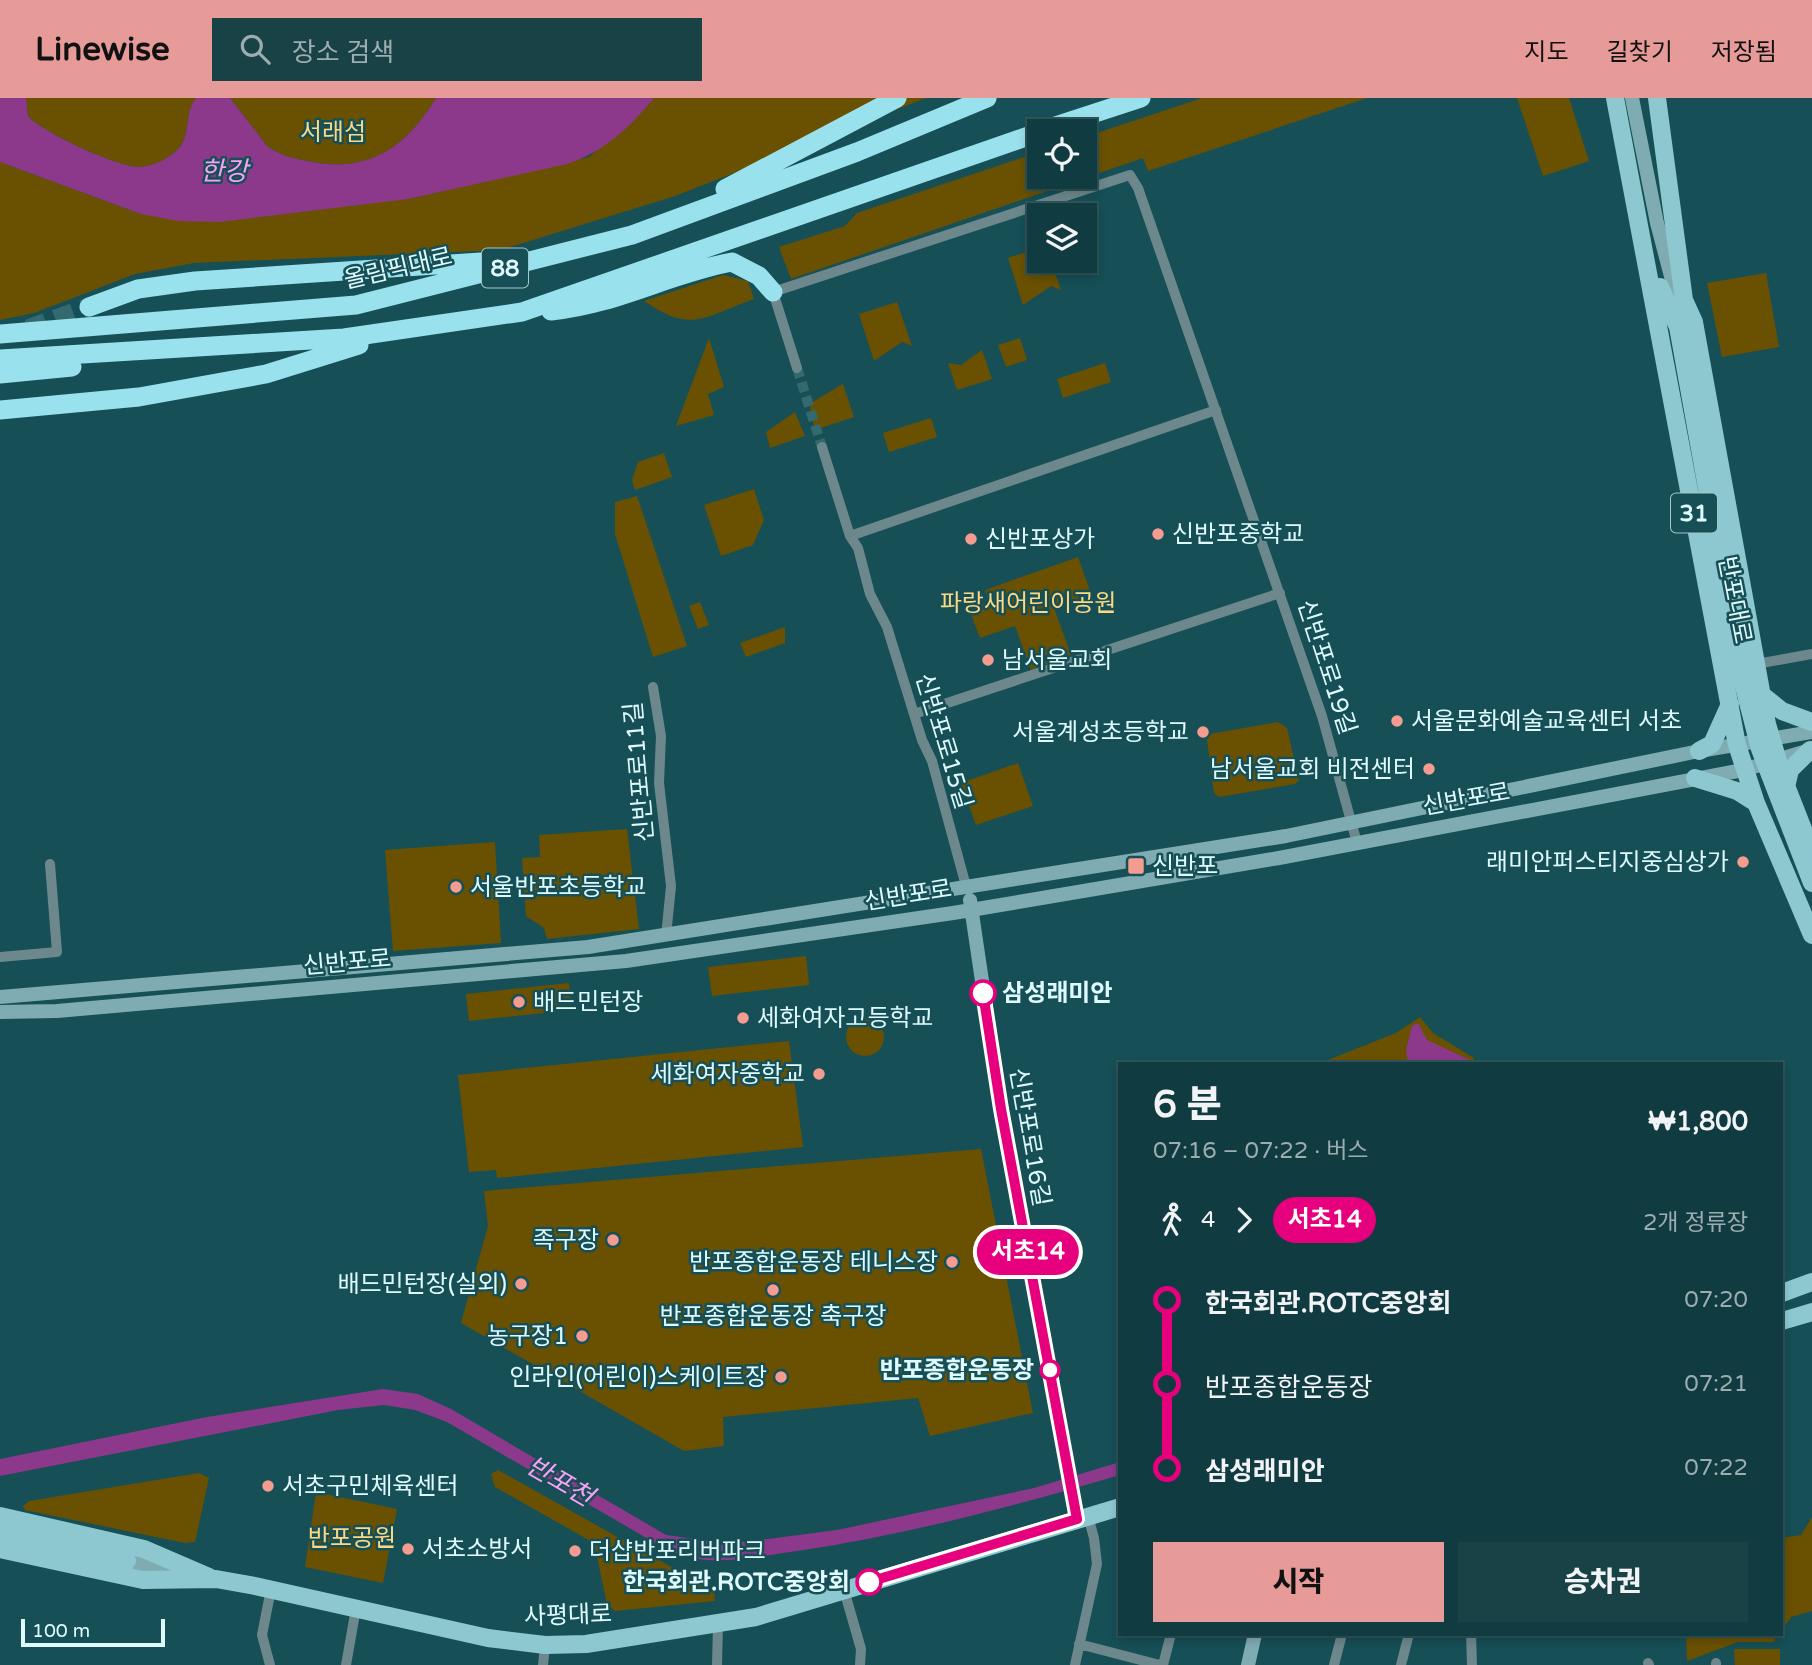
<!DOCTYPE html>
<html lang="ko">
<head>
<meta charset="utf-8">
<style>
  body { margin:0; font-family:"Varela Round","Noto Sans KR",sans-serif; background:#194247; color:#f1f3f6; height:100vh; display:flex; flex-direction:column; font-size:26px; white-space:nowrap }
  * { box-sizing:border-box; margin:0 }
  p { font-size:23px; color:#9cadb1 }
  .icon { flex:none; width:38px; height:38px; fill:none; stroke:currentColor; stroke-width:2; stroke-linecap:round; stroke-linejoin:round }
  .map { position:relative; flex:1; overflow:hidden }
  .side { position:absolute; left:1118px; top:964px; width:665px; height:574px; display:flex; flex-direction:column; background:#103b40; border-radius:0px; box-shadow:0 4px 10px #0003,0 0 0 2px #305559 }
  .side>* { flex:none }
  .badge { padding:0 14px; border-radius:23px; font-size:24px; line-height:46px }
  .buttons { position:absolute; left:1027px; top:21px; display:grid; gap:14px }
  .buttons a { display:grid; place-items:center; width:70px; height:70px; border-radius:0px; background:#103b40; box-shadow:0 4px 10px #0003,0 0 0 2px #305559; font-size:35px }
  .scale { position:absolute; left:21px; bottom:18px; width:144px; box-sizing:border-box; padding-left:7px; border:4px solid #dffbff; border-top:0; font-size:19px; line-height:24px; white-space:nowrap; color:#dffbff; -webkit-text-stroke:5px #164f56; paint-order:stroke }
  .map>.badge { position:absolute; translate:-50% -50%; box-shadow:0 0 0 4px #fff }
  .legs { display:flex; align-items:center; gap:10px; height:77px; padding:0 35px; font-size:23px }
  .legs p { margin-inline-start:auto }
  .head { display:flex; align-items:center; justify-content:space-between; height:119px; padding:0 35px }
  h1 { font-size:38px; font-weight:800; line-height:52px }
  .button { display:flex; gap:14px; margin-top:auto; padding:14px 35px }
  .button a { flex:1; height:80px; border-radius:0px; background:#e69b98; color:#111; font-size:28px; font-weight:800; line-height:80px; text-align:center }
  .button a+a { background:#194247; color:#f1f3f6 }
  ul { padding:0 35px; list-style:none }
  li { display:flex; align-items:center; gap:24px; height:84px; font-size:26px }
  li i { display:grid; place-items:center; width:10px; height:100%; margin:0 9px; background:currentColor }
  li i::after { content:''; width:18px; height:18px; margin:-9px; border:5px solid; border-radius:50%; background:#103b40 }
  li p { margin-inline-start:auto }
  li:first-child i { background:linear-gradient(#0000 50%,currentColor 0) }
  li:last-child i { background:linear-gradient(currentColor 50%,#0000 0) }
  header { display:flex; align-items:center; gap:42px; box-sizing:border-box; height:98px; padding:0 35px; background:#e69b98; color:#111 }
  header strong { font-size:33px }
  nav { display:flex; gap:38px; margin-inline-start:auto; font-size:24px }
  .search { width:490px; height:63px; background:#194247; display:flex; align-items:center; gap:18px; box-sizing:border-box; padding:0 24px; border-radius:0px; color:#9cadb1; font-size:26px }
  .map>svg:first-child { display:block }
  .green { fill:#6a5101 }
  .water { fill:#8c398c }
  .lines { fill:none; stroke-linecap:round; stroke-linejoin:round }
  .street-tunnel { stroke:#34696f; stroke-width:10; stroke-dasharray:10 5; stroke-linecap:butt }
  .highway-tunnel { stroke:#34696f; stroke-width:19; stroke-dasharray:19 10; stroke-linecap:butt }
  .street { stroke:#6c888c; stroke-width:10 }
  .secondary { stroke:#7facb3; stroke-width:14 }
  .primary { stroke:#8dc8d1; stroke-width:18 }
  .highway { stroke:#99e1ec; stroke-width:19 }
  .primary-bridge { stroke:#8dc8d1; stroke-width:18 }
  .line-1-casing { stroke:#fff; stroke-width:16 }
  .line-1 { stroke:#e6007e; stroke-width:10 }
  .poi-dot { fill:#f59c91; stroke:#164f56; stroke-width:2.5 }
  .stop-1-dot { fill:#fff; stroke:#e6007e; stroke-width:3.5 }
  .labels { text-anchor:middle; stroke-width:5; stroke-linejoin:round; paint-order:stroke }
  .shield { fill:#164f56; stroke:#a3c7cc; stroke-width:2 }
  .shield-label { font-size:23px; font-weight:bold; fill:#dffbff }
  .park-label { font-size:24px; fill:#fbd884; stroke:#164f56 }
  .street-label { font-size:24px; fill:#dffbff; stroke:#164f56 }
  .poi-label { font-size:24px; fill:#dffbff; stroke:#164f56; text-anchor:start }
  .stop-label { font-size:24px; font-weight:bold; fill:#dffbff; stroke:#164f56; text-anchor:end }
  .water-label { font-size:26px; font-style:italic; fill:#f7a1f5; stroke:#164f56 }
</style>
</head>
<body>
<header>
<strong>Linewise</strong>
<div class="search"><svg class="icon" aria-label="search" viewBox="0 0 24 24"><circle cx="10" cy="10" r="6"/><path d="M15 15l6 6"/></svg>장소 검색</div>
<nav><a>지도</a><a>길찾기</a><a>저장됨</a></nav>
</header>
<div class="map">
<svg width="1812" height="1567" viewBox="0 0 1812 1567">
  <rect width="100%" height="100%" fill="#164f56"/>
  <path class="green" d="M26,0H196C184,15 191,37 179,50C170,60 154,68 140,69C117,69 43,35 28,18Z
    M230,0H436C407,48 370,75 312,64C296,61 281,58 267,48Z
    M654,0H926L675,98L501,152L194,165L135,176L34,215L0,222V64L141,116L408,101L589,59Z
    M1202,0H1367L1148,73L1143,60L791,181L779,149L845,128L857,115L1039,54L1040,79H1085V39Z
    M1517,0H1569L1589,63L1543,78Z
    M1039,150L1040,163H1051L1061,192L1051,188L1023,207L1008,160Z
    M1766,175L1779,249L1722,259L1707,185Z
    M723,177L748,183L754,201C703,219 692,236 644,203Z
    M897,204L912,248L902,244L874,263L859,216Z
    M709,240L724,289L708,296L714,317L676,328Z
    M1020,240L1027,262L1006,269L998,247Z
    M982,252L992,281L957,292L948,265L961,267Z
    M1105,265L1111,284L1063,300L1057,281Z
    M843,286L854,319L815,332L809,306Z
    M795,314L805,338L770,350L766,334Z
    M931,320L937,339L889,354L883,335Z
    M664,355L672,379L635,392L632,382L638,364Z
    M754,391L764,422L753,447L721,458L704,407Z
    M637,398L687,548L653,559L615,436V404Z
    M1078,459L1091,496L1054,510L1071,557L1031,572L1015,528L980,540L969,511L989,504L985,492Z
    M700,504L709,527L698,531L689,508Z
    M785,529V545L746,559L740,545Z
    M1278,624L1287,630L1299,682L1295,686L1219,699L1214,695L1207,642L1210,636Z
    M1018,665L1033,708L976,727L961,685Z
    M627,731L639,831L547,841L544,830L526,818L522,760L540,759L539,737Z
    M495,744L501,845L393,853L385,752Z
    M806,858L809,887L712,898L708,869Z
    M569,885L572,912L469,923L466,896Z
    M1420,919L1433,935L1474,960L1475,966H1318L1396,935Z
    M846 939a19 19 0 1 1 38 0a19 19 0 1 1-38 0Z
    M789,943L803,1049L497,1080L496,1072L469,1074L458,977Z
    M981,1051L1033,1315L930,1338L918,1300L723,1319L724,1348L684,1353L461,1225L488,1128L484,1093Z
    M498,1372L714,1493L715,1503L615,1513L607,1506L594,1445L495,1389L491,1376Z
    M199,1375L209,1380L195,1444L185,1445L25,1412L23,1408L29,1403Z
    M316,1394L397,1411L383,1485L305,1469Z
    M1812,1419V1513L1791,1519L1782,1532V1440L1801,1437Z
    M1686,1537V1536L1778,1537L1773,1544H1738L1687,1563Z
    M1734,1551H1780V1567H1735Z"/>
  <path class="water" d="M0,0H26L28,18C43,35 117,69 140,69C154,68 170,60 179,50C191,37 184,15 196,0H230L267,48C281,58 296,61 312,64C370,75 407,48 436,0H654C629,30 604,54 567,66L408,101L219,124L178,123L141,116L0,64Z
    M1418,925L1427,942L1470,962V966H1408L1406,952L1412,928Z
    M383,1291L418,1296L451,1311L666,1437L709,1443L745,1444L837,1432L1034,1390L1120,1364V1377C1015,1408 906,1437 797,1453C768,1457 737,1464 707,1462C690,1461 677,1456 662,1449L447,1324L415,1312L384,1307L338,1312L0,1378V1361L207,1319Z"/>
  <g class="lines">
    <path class="street-tunnel" d="M797,270L822,349"/>
    <path class="highway-tunnel" d="M28,231L89,209"/>
    <path class="street" d="M797,270L773,194L1130,77L1138,90L1322,618L1357,745
      M822,349L850,438
      M1756,566L1812,556
      M653,589L661,638L659,685L671,788L666,838
      M914,616L1280,495
      M966,788L932,663L922,642L887,529L870,496L858,450L850,438L1216,312
      M0,859L57,854L50,766
      M844,1492L861,1551L860,1567
      M1471,1536L1472,1567
      M1079,1546L1160,1567
      M1648,1565L1649,1567
      M1716,1565V1567
      M270,1567L262,1537L271,1491
      M346,1567L356,1510
      M543,1567L545,1547
      M717,1567L718,1526
      M1075,1567L1097,1466L1094,1440L1088,1418
      M1163,1567L1171,1536
      M1334,1567L1342,1536
      M1401,1567L1409,1536"/>
    <path class="secondary" d="M1632,0L1657,125L1673,186L1683,201
      M970,802L1001,1011L1077,1421
      M0,899L588,849L1286,738L1699,653L1812,634
      M0,914L57,913L626,863L953,815L1279,760L1743,672L1807,653
      M127,1463L187,1475
      M1248,1567L1255,1536"/>
    <path class="primary" d="M1615,0L1737,647L1756,705L1812,837
      M1657,0L1684,202L1694,224L1767,626L1783,680L1812,754
      M1660,189L1678,229L1740,573
      M1762,597L1782,613L1812,624
      M1699,653L1712,646L1730,606
      M1695,680L1737,693L1756,705
      M1786,689L1790,672L1810,652
      M1782,1195L1812,1184
      M1782,1223L1812,1214
      M0,1418L144,1451L209,1479
      M0,1433L127,1463
      M0,1451L143,1482L216,1481L255,1488L488,1540L545,1547L586,1546L756,1519L1120,1409"/>
    <path class="highway" d="M1040,33L1141,0
      M725,91L897,0
      M89,209L138,191L195,183L496,163
      M551,213C618,206 668,176 732,164L759,178L773,194
      M0,236L356,207L632,137L857,54L987,0
      M0,261L344,240L522,214L1040,34
      M0,276L72,269
      M0,312L139,299L266,276L359,247"/>
    <path class="primary-bridge" d="M1740,573L1760,651L1812,785"/>
  </g>
  <g class="lines">
    <g class="line-1-casing">
      <path id="line-1" d="M869,1484L1077,1421L1001,1011L983,895"/>
    </g>
    <use href="#line-1" class="line-1"/>
  </g>
  <g class="poi-dot">
    <circle cx="1158" cy="436" r="7"/>
    <circle cx="971" cy="441" r="7"/>
    <circle cx="988" cy="562" r="7"/>
    <circle cx="1397" cy="623" r="7"/>
    <circle cx="1203" cy="634" r="7"/>
    <circle cx="1429" cy="671" r="7"/>
    <circle cx="1743" cy="764" r="7"/>
    <rect x="1127" y="759" width="18" height="18" rx="3.5"/>
    <circle cx="456" cy="789" r="7"/>
    <circle cx="519" cy="904" r="7"/>
    <circle cx="743" cy="920" r="7"/>
    <circle cx="819" cy="976" r="7"/>
    <circle cx="613" cy="1142" r="7"/>
    <circle cx="952" cy="1164" r="7"/>
    <circle cx="521" cy="1186" r="7"/>
    <circle cx="773" cy="1192" r="7"/>
    <circle cx="582" cy="1238" r="7"/>
    <circle cx="781" cy="1279" r="7"/>
    <circle cx="268" cy="1388" r="7"/>
    <circle cx="408" cy="1451" r="7"/>
    <circle cx="575" cy="1453" r="7"/>
  </g>
  <g class="stop-1-dot">
    <circle cx="983" cy="895" r="12"/>
    <circle cx="1050" cy="1272" r="9"/>
    <circle cx="869" cy="1484" r="12"/>
  </g>
  <g class="labels">
    <g class="shield">
      <rect x="482" y="150.5" width="46" height="39" rx="5"/>
      <rect x="1671" y="395.5" width="46" height="39" rx="5"/>
    </g>
    <g class="shield-label">
      <text x="505" y="178">88</text>
      <text x="1694" y="423">31</text>
    </g>
    <g class="park-label">
      <text x="333" y="42">서래섬</text>
      <text x="1028" y="513">파랑새어린이공원</text>
      <text x="352" y="1448">반포공원</text>
    </g>
    <g class="street-label">
      <text transform="translate(398 170) rotate(-13)" y="8">올림픽대로</text>
      <text transform="translate(1735 502) rotate(79)" y="8">반포대로</text>
      <text transform="translate(1327 569) rotate(72)" y="8">신반포로19길</text>
      <text transform="translate(944 643) rotate(73)" y="8">신반포로15길</text>
      <text transform="translate(639 674) rotate(-95)" y="8">신반포로11길</text>
      <text transform="translate(1466 701) rotate(-10)" y="8">신반포로</text>
      <text transform="translate(908 797) rotate(-9)" y="8">신반포로</text>
      <text transform="translate(347 864) rotate(-5)" y="8">신반포로</text>
      <text transform="translate(1030 1039) rotate(80)" y="8">신반포로16길</text>
      <text transform="translate(568 1517) rotate(-2)" y="8">사평대로</text>
    </g>
    <g class="poi-label">
      <text x="1172" y="444">신반포중학교</text>
      <text x="985" y="449">신반포상가</text>
      <text x="1002" y="570">남서울교회</text>
      <text x="1411" y="631">서울문화예술교육센터 서초</text>
      <text x="1189" y="642" text-anchor="end">서울계성초등학교</text>
      <text x="1415" y="679" text-anchor="end">남서울교회 비전센터</text>
      <text x="1729" y="772" text-anchor="end">래미안퍼스티지중심상가</text>
      <text x="1152" y="776">신반포</text>
      <text x="470" y="797">서울반포초등학교</text>
      <text x="533" y="912">배드민턴장</text>
      <text x="757" y="928">세화여자고등학교</text>
      <text x="805" y="984" text-anchor="end">세화여자중학교</text>
      <text x="599" y="1150" text-anchor="end">족구장</text>
      <text x="938" y="1172" text-anchor="end">반포종합운동장 테니스장</text>
      <text x="507" y="1194" text-anchor="end">배드민턴장(실외)</text>
      <text x="773" y="1226" text-anchor="middle">반포종합운동장 축구장</text>
      <text x="568" y="1246" text-anchor="end">농구장1</text>
      <text x="767" y="1287" text-anchor="end">인라인(어린이)스케이트장</text>
      <text x="282" y="1396">서초구민체육센터</text>
      <text x="422" y="1459">서초소방서</text>
      <text x="589" y="1461">더샵반포리버파크</text>
    </g>
    <g class="stop-label">
      <text x="1002" y="903" text-anchor="start">삼성래미안</text>
      <text x="1034" y="1280">반포종합운동장</text>
      <text x="850" y="1492">한국회관.ROTC중앙회</text>
    </g>
    <g class="water-label">
      <text x="224" y="82">한강</text>
      <text transform="translate(560 1383) rotate(30)" y="9">반포천</text>
    </g>
  </g>
</svg>
<div class="buttons">
<a><svg class="icon" aria-label="locate" viewBox="0 0 24 24"><circle cx="12" cy="12" r="6"/><path d="M12 2v4M12 18v4M2 12h4M18 12h4"/></svg></a>
<a><svg class="icon" aria-label="layers" viewBox="0 0 24 24"><path d="M12 4l9 5-9 5-9-5zM3 14l9 5 9-5"/></svg></a>
</div>
<div class="scale">100 m</div>
<b class="badge" style="left:1028px;top:1154px;background:#e6007e;color:#fff">서초14</b>
<section class="side">
<div class="head"><div><h1>6 분</h1><p>07:16 – 07:22 · 버스</p></div><b>₩1,800</b></div>
<div class="legs"><svg class="icon" aria-label="walk" viewBox="0 0 24 24"><circle cx="13" cy="4" r="2"/><path d="M13 8l-2 6 4 7M11 14l-3 7M7 12l3-4h3l4 4"/></svg>4<svg class="icon" aria-label="forward" viewBox="0 0 24 24"><path d="M9 5l7 7-7 7"/></svg><b class="badge" style="background:#e6007e;color:#fff">서초14</b><p>2개 정류장</p></div>
<ul>
<li><i style="color:#e6007e"></i><b>한국회관.ROTC중앙회</b><p>07:20</p></li>
<li><i style="color:#e6007e"></i><span>반포종합운동장</span><p>07:21</p></li>
<li><i style="color:#e6007e"></i><b>삼성래미안</b><p>07:22</p></li>
</ul>
<div class="button"><a>시작</a><a>승차권</a></div>
</section>
</div>
</body>
</html>
